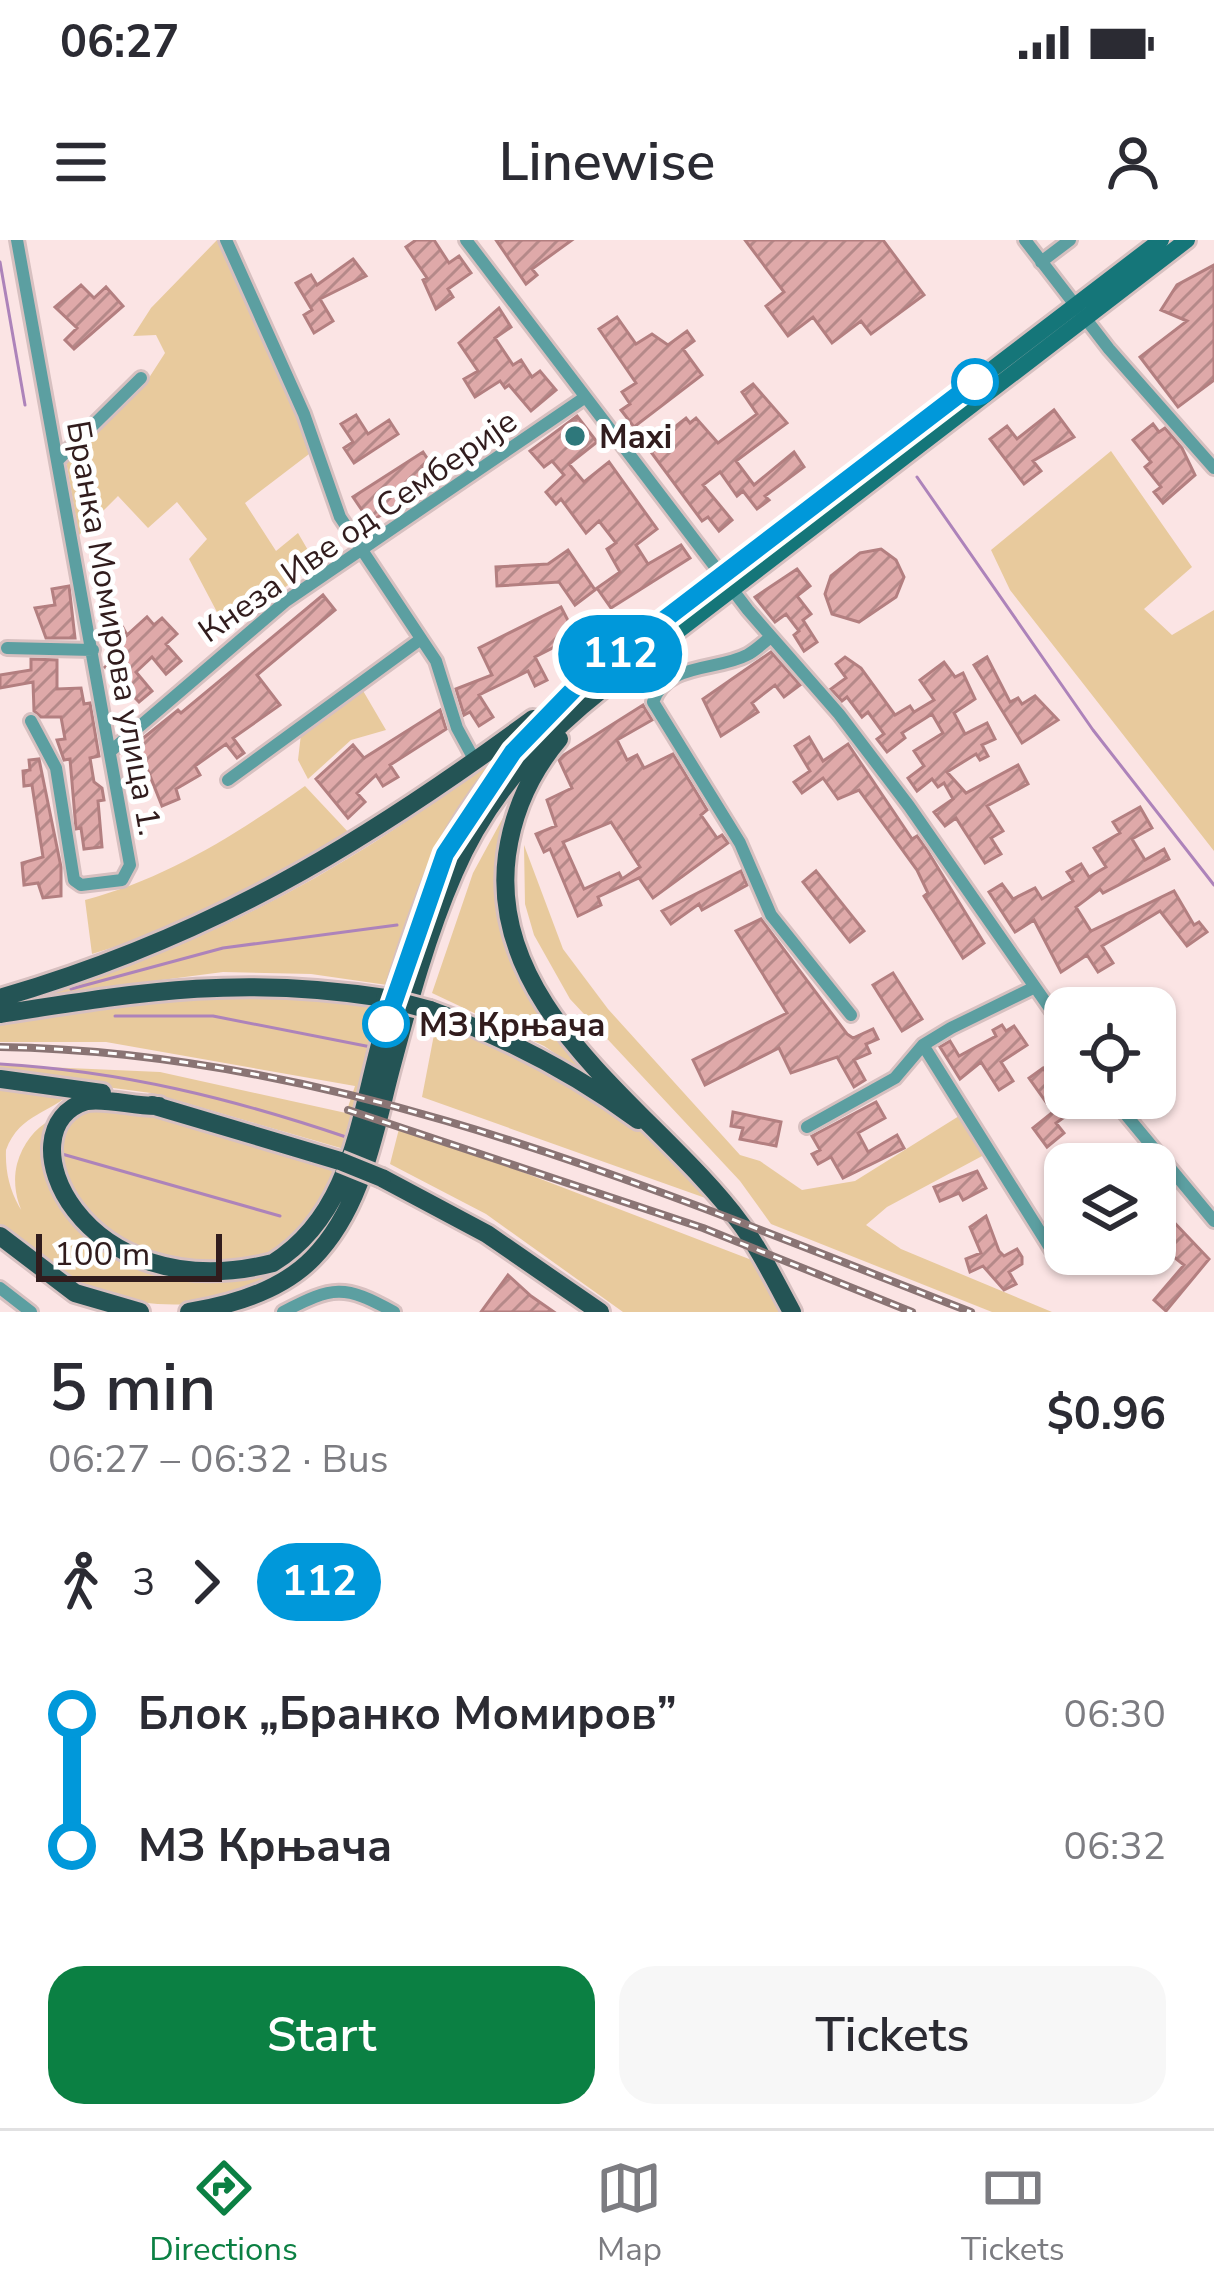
<!DOCTYPE html>
<html lang="en">
<head>
<meta charset="utf-8">
<style>
  body { margin:0; font-family:"Nunito Sans",sans-serif; background:#f7f7f7; color:#2b2b33; height:100vh; display:flex; flex-direction:column; font-size:45px; white-space:nowrap }
  * { box-sizing:border-box; margin:0 }
  p { font-size:39px; color:#7c7c81 }
  .icon { flex:none; width:66px; height:66px; fill:none; stroke:currentColor; stroke-width:2; stroke-linecap:round; stroke-linejoin:round }
  .map { position:relative; height:1072px; overflow:hidden }
  .panel { display:flex; flex-direction:column; background:#fff; flex:1 }
  .panel>* { flex:none }
  .badge { padding:0 24px; border-radius:39px; font-size:42px; line-height:78px }
  .tools { position:absolute; left:1044px; top:747px; display:grid; gap:24px }
  .tools a { display:grid; place-items:center; width:132px; height:132px; border-radius:24px; background:#fff; box-shadow:0 3px 9px #0004; font-size:60px }
  .scale { position:absolute; left:36px; bottom:30px; width:186px; box-sizing:border-box; padding-left:12px; border:6px solid #311c1d; border-top:0; font-size:33px; line-height:42px; white-space:nowrap; color:#311c1d; -webkit-text-stroke:9px #fff; paint-order:stroke }
  .map>.badge { position:absolute; translate:-50% -50%; box-shadow:0 0 0 6px #fff }
  .legs { display:flex; align-items:center; gap:18px; height:132px; padding:0 48px; font-size:39px }
  .legs p { margin-inline-start:auto }
  .headline { display:flex; align-items:center; justify-content:space-between; height:204px; padding:0 48px }
  h1 { font-size:66px; font-weight:600; line-height:90px }
  .button { display:flex; gap:24px; margin-top:auto; padding:24px 48px }
  .button a { flex:1; height:138px; border-radius:36px; background:#0b8043; color:#fff; font-size:48px; font-weight:600; line-height:138px; text-align:center }
  .button a+a { background:#f7f7f7; color:#2b2b33 }
  ul { padding:0 48px; list-style:none }
  li { display:flex; align-items:center; gap:42px; height:132px; font-size:45px }
  li i { display:grid; place-items:center; width:18px; height:100%; margin:0 15px; background:currentColor }
  li i::after { content:''; width:30px; height:30px; margin:-15px; border:9px solid; border-radius:50%; background:#fff }
  li p { margin-inline-start:auto }
  li:first-child i { background:linear-gradient(#0000 50%,currentColor 0) }
  li:last-child i { background:linear-gradient(currentColor 50%,#0000 0) }
  .status { display:flex; justify-content:space-between; align-items:center; height:84px; padding:0 60px; background:#fff; direction:ltr }
  .status svg { height:33px; fill:currentColor }
  header { display:flex; justify-content:space-between; align-items:center; height:156px; padding:0 48px; background:#fff; font-size:54px; font-weight:600 }
  .dock { display:flex; justify-content:space-around; align-items:center; height:168px; border-top:3px solid #e1e1e2; background:#fff; font-size:33px; color:#7c7c81 }
  .dock a { display:grid; justify-items:center; gap:6px }
  .dock .active { color:#0b8043 }
  .map>svg:first-child { display:block }
  .grass { fill:#e8ca9d }
  .lines { fill:none; stroke-linecap:round; stroke-linejoin:round }
  .stream { stroke:#ad83ba; stroke-width:3 }
  .building { fill:url(#building-hatch); stroke:#b37f80; stroke-width:3; fill-rule:evenodd }
  .minor-casing { stroke:#d7c0c0; stroke-width:18 }
  .secondary-casing { stroke:#d7c0c0; stroke-width:22 }
  .primary-casing { stroke:#d7c0c0; stroke-width:24 }
  .minor { stroke:#5c9fa1; stroke-width:12 }
  .secondary { stroke:#157679; stroke-width:16 }
  .primary { stroke:#245455; stroke-width:18 }
  .rail-casing { stroke:#8a7474; stroke-width:8 }
  .rail { stroke:#fff; stroke-width:3; stroke-dasharray:9; stroke-linecap:butt }
  .primary-bridge-casing { stroke:#d7c0c0; stroke-width:24; stroke-linecap:butt }
  .primary-bridge { stroke:#245455; stroke-width:18 }
  .line-1-casing { stroke:#fff; stroke-width:27 }
  .line-1 { stroke:#0098da; stroke-width:18 }
  .stop-1-dot { fill:#fff; stroke:#0098da; stroke-width:6 }
  .poi-dot { fill:#2e787b; stroke:#fff; stroke-width:4.5 }
  .labels { text-anchor:middle; stroke-width:10; stroke-linejoin:round; paint-order:stroke }
  .poi-label { font-size:33px; font-weight:bold; fill:#311c1d; stroke:#fff; text-anchor:start }
  .street-label { font-size:33px; fill:#311c1d; stroke:#fff }
  .stop-label { font-size:33px; font-weight:bold; fill:#311c1d; stroke:#fff; text-anchor:start }
</style>
</head>
<body>
<div class="status"><b>06:27</b><svg viewBox="0 0 49 12"><path d="M0 12V9h3v3zM5 12V6h3v6zM10 12V3h3v9zM15 12V0h3v12zM26 1h20v11H26zM47 4h2v5h-2z"/></svg></div>
<header><svg class="icon" aria-label="menu" viewBox="0 0 24 24"><path d="M4 6h16M4 12h16M4 18h16"/></svg>Linewise<svg class="icon" aria-label="person" viewBox="0 0 24 24"><circle cx="12" cy="8" r="4"/><path d="M4 21q1-7 8-7t8 7"/></svg></header>
<div class="map">
<svg width="1214" height="1072" viewBox="0 0 1214 1072">
  <defs>
    <pattern id="building-hatch" width="6" height="6" patternUnits="userSpaceOnUse" patternTransform="scale(3)"><rect width="6" height="6" fill="#dfa9a9"/><path d="M-1 1l2-2M0 6l6-6M5 7l2-2" fill="none" stroke="#b58989"/></pattern>
  </defs>
  <rect width="100%" height="100%" fill="#fbe4e4"/>
  <path class="grass" d="M217,0L313,211L245,263L276,311L298,293L316,324L227,391L189,319L207,299L177,262L148,288L118,256L79,295L66,221L145,144L165,113L156,95L133,96L151,68Z
    M1111,211L1192,327L1144,369L1172,395L1214,370V611L1010,350L991,310Z
    M642,407C620,428 595,445 572,465C524,506 483,558 455,615C418,688 400,770 379,849C366,898 356,951 326,993C298,1032 246,1053 201,1063C119,1072 56,1040 0,984V846L70,852C54,873 20,872 6,910C0,1060 268,1072 350,938C399,761 432,572 583,451C602,436 621,417 642,407Z
    M362,449L386,490L351,500L308,539L298,520L301,494Z
    M500,511L503,514L340,935C315,971 293,1005 253,1027C184,1064 76,1051 29,984C17,967 12,944 17,924C38,851 125,865 181,882C225,895 300,907 336,930L344,909L151,853L0,833V825L160,832L346,873L355,846L106,802H0V778L250,750L383,767L387,745L311,734L223,732L47,755C211,701 366,622 500,511Z
    M305,546L350,594L191,683L92,714L85,660C168,638 235,595 305,546Z
    M511,563L506,689L603,846L544,806L432,753L473,633Z
    M524,605L563,709L608,769L740,915L760,921L802,950L855,941L959,876L984,915L887,967L866,985L901,1009L1052,1072H992L771,984L740,941L570,759L534,695L525,664Z
    M437,779C542,807 642,875 711,960L422,857Z
    M400,885L757,1022L783,1072H623L486,974L390,924Z"/>
  <g class="lines">
    <path class="stream" d="M0,22L25,165
      M917,237L1093,490L1214,645
      M71,749L223,708L397,685
      M115,776H213L371,807
      M0,824C122,831 234,859 349,898
      M62,914L280,976"/>
  </g>
  <path class="building" d="M416,0H434L449,23L459,16L471,33L448,49L453,57L436,69L423,40L427,38L406,7Z
    M496,0H572L532,29L537,35L526,44Z
    M745,0H883L924,55L871,94L861,81L832,103L813,77L788,96L766,66L784,52Z
    M353,19L366,36L320,59L333,81L314,93L304,75L312,70L296,43L311,35L317,45Z
    M1214,25V140L1178,167L1140,117L1187,81L1161,70L1177,45Z
    M81,45L94,58L106,47L123,66L74,109L65,100L77,88L55,67Z
    M499,68L511,87L495,98L513,125L521,120L532,137L540,131L556,150L531,171L509,145L505,148L500,141L475,157L464,139L478,131L459,103Z
    M617,77L636,104L652,94L668,105L687,91L694,101L683,109L702,135L634,187L621,170L630,164L622,152L636,143L599,89Z
    M753,144L787,183L736,221L754,245L794,212L804,227L765,256L769,260L757,269L743,251L737,256L720,232L703,245L732,280L719,291L708,277L702,281L648,208L686,178L690,183L696,178L718,203L757,174L742,152Z
    M1054,170L1074,197L1033,221L1041,231L1024,244L990,199L1007,186L1017,199Z
    M356,175L368,194L389,180L398,194L354,223L344,208L353,202L341,184Z
    M577,176L597,202L569,224L584,242L609,222L657,289L636,305L648,324L681,305L690,318L611,368L597,348L620,332L607,309L616,303L599,281L586,293L561,259L556,264L546,252L564,235L552,221L544,227L530,211Z
    M1153,184L1159,192L1165,188L1182,208L1195,235L1163,263L1154,252L1161,247L1145,227L1151,222L1133,200Z
    M423,212L429,221L422,226L433,242L370,282L353,257Z
    M881,309L896,320L904,337L896,357L859,382L832,374L825,354L831,336L860,313Z
    M568,310L595,350L575,365L559,342L497,346L496,327L548,324Z
    M797,329L810,346L797,356L811,374L803,380L817,402L804,411L794,395L799,391L786,374L775,382L755,357Z
    M69,346L75,398H46L35,368L55,365L52,349Z
    M323,355L335,370L257,435L280,465L233,498L244,513L237,518L226,504L195,526L200,535L176,549L179,559L162,566L137,503L178,470L181,473Z
    M109,362L127,395L147,377L154,385L162,378L177,394L166,404L181,421L166,434L152,417L136,432L152,451L139,462L105,427L117,417L103,398L112,391L98,369Z
    M561,367L576,396L535,417L547,440L535,446L528,431L479,455L493,477L479,486L470,472L464,475L456,449L492,435L479,408Z
    M771,412L800,445L784,457L775,445L752,463L758,472L721,496L703,459Z
    M845,417L861,428L895,475L910,466L914,472L934,460L920,440L944,422L955,437L963,433L975,459L954,473L965,494L987,483L995,499L982,505L988,516L980,520L976,514L947,532L966,553L1018,525L1028,544L987,566L1003,591L991,598L1001,614L985,623L956,578L945,586L934,572L953,559L944,543L938,547L932,539L917,551L908,538L924,526L914,511L943,493L932,474L902,493L905,498L887,512L877,499L884,494L868,472L862,477L847,457L842,461L831,449L846,438L836,424Z
    M987,417L1010,462L1018,458L1022,464L1035,456L1058,480L1022,503L974,425Z
    M31,419L57,420V449L81,448L84,464L90,463L99,516L90,518L94,542L102,548L104,560L98,561L102,607L84,609L81,588L76,589L70,519L64,520L57,500L65,499L61,477H41L34,471L33,442L0,448V435L31,430Z
    M643,465L652,480L617,500L627,520L637,515L644,528L673,514L707,570L701,575L717,598L722,595L728,603L653,658L639,638L598,657L601,665L578,676L550,609L544,612L536,594L556,586L547,560L572,548L559,520L564,515ZM611,582L640,627L622,639L619,633L584,649L563,602Z
    M440,470L446,489L390,525L398,537L383,546L376,535L357,553L365,562L348,578L316,539L353,505L364,518Z
    M809,497L823,521L848,504L912,599L917,596L927,610L984,703L963,718L924,656L928,653L917,630L859,550L838,559L823,538L802,553L794,542L810,531L795,506Z
    M39,519L61,627V656L43,658L38,643L24,645L22,623L43,617L32,545L24,546L23,531L30,530L29,520Z
    M1140,567L1152,588L1132,599L1145,620L1164,609L1169,619L1103,653L1100,649L1076,667L1091,691L1174,651L1194,685L1199,682L1207,692L1187,706L1160,671L1102,706L1113,723L1098,732L1087,715L1061,732L1034,680L1015,692L989,652L1002,644L1013,659L1035,648L1042,659L1073,641L1067,632L1081,624L1089,637L1106,627L1094,608L1120,593L1113,582Z
    M741,631L747,645L702,670L699,664L671,684L662,671Z
    M816,631L864,691L850,702L803,642Z
    M761,679L847,794L853,798L873,789L878,799L866,804L870,813L854,820L865,840L854,847L837,817L791,833L779,808L705,845L693,820L787,773L736,691Z
    M893,733L922,779L902,791L873,745Z
    M1002,785L1006,791L1014,786L1027,805L1001,822L1013,841L999,850L981,822L960,839L940,807L950,801L959,816L996,796L993,790Z
    M1043,828L1065,858H1091L1056,883L1064,893L1047,907L1033,888L1053,872L1029,838Z
    M876,862L885,878L858,893L868,912L897,895L904,908L843,938L831,917L818,924L812,914L820,910L812,896Z
    M733,872L781,882L776,906L740,899L743,888L731,886Z
    M977,931L986,948L963,960L959,953L940,961L934,947Z
    M986,976L999,1011L1004,1016L1017,1009L1022,1017V1024L1009,1032L1016,1044L1004,1050L983,1026L970,1032L966,1019L981,1013L970,987Z
    M1169,977L1209,1019L1166,1071L1154,1060L1184,1025L1155,1002V993Z
    M508,1035L531,1056L554,1072H481Z"/>
  <g class="lines">
    <g class="minor-casing">
      <path id="minor" d="M17,0L130,625L122,640L81,645L74,640L56,528L31,481
        M226,0L304,174L340,277L436,421L457,488L475,521
        M466,0L748,370L839,474L909,566L1065,790
        M1025,0L1109,109L1214,228
        M1041,22L1070,0
        M58,220L141,138
        M771,397C763,403 755,411 747,415C717,431 667,422 653,462L740,603L771,675L851,775
        M7,408L93,410
        M112,510L286,361L584,158
        M228,540L421,399
        M923,805L1052,1011
        M1112,858L1214,981
        M807,887L895,838L923,805L951,788L1035,747
        M0,1048L31,1072
        M283,1072C333,1046 344,1044 394,1072"/>
    </g>
    <g class="secondary-casing">
      <path id="secondary" d="M575,448L1161,0
        M601,450L1187,0"/>
    </g>
    <g class="primary-casing">
      <path id="primary" d="M559,499C531,532 513,572 507,615C486,774 660,873 741,984C761,1011 776,1043 792,1072
        M0,758C209,697 359,607 533,479
        M430,770C505,797 573,832 638,880
        M0,774C141,752 241,735 385,758
        M0,839L102,853
        M152,865L340,921
        M159,866C135,867 110,858 87,861C0,887 80,1072 273,1023C351,974 359,881 381,801C399,737 418,672 446,612C477,547 527,499 575,448
        M382,938L487,994L600,1072
        M0,996L75,1053L140,1072
        M189,1072C232,1065 282,1050 313,1018C363,967 374,892 392,825C409,761 427,695 454,633C485,560 539,499 601,450"/>
    </g>
    <use href="#minor" class="minor"/>
    <use href="#secondary" class="secondary"/>
    <use href="#primary" class="primary"/>
    <g class="rail-casing">
      <path id="rail" d="M0,807C341,812 658,951 971,1072
        M348,870L703,988L912,1072"/>
    </g>
    <use href="#rail" class="rail"/>
    <g class="primary-bridge-casing">
      <path id="primary-bridge" d="M385,758L430,770
        M340,921L382,938"/>
    </g>
    <use href="#primary-bridge" class="primary-bridge"/>
  </g>
  <g class="lines">
    <g class="line-1-casing">
      <path id="line-1" d="M386,784L445,614L513,512L575,448L975,142"/>
    </g>
    <use href="#line-1" class="line-1"/>
  </g>
  <g class="stop-1-dot">
    <circle cx="975" cy="142" r="21"/>
    <circle cx="386" cy="784" r="21"/>
  </g>
  <circle class="poi-dot" cx="575" cy="196" r="12"/>
  <g class="labels">
    <g class="poi-label">
      <text x="599" y="208">Maxi</text>
    </g>
    <g class="street-label">
      <text transform="translate(357 285) rotate(-35)" y="12">Кнеза Иве од Семберије</text>
      <text transform="translate(115 388) rotate(80)" y="12">Бранка Момирова улица 1.</text>
    </g>
    <g class="stop-label">
      <text x="419" y="796">МЗ Крњача</text>
    </g>
  </g>
</svg>
<div class="tools">
<a><svg class="icon" aria-label="locate" viewBox="0 0 24 24"><circle cx="12" cy="12" r="6"/><path d="M12 2v4M12 18v4M2 12h4M18 12h4"/></svg></a>
<a><svg class="icon" aria-label="layers" viewBox="0 0 24 24"><path d="M12 4l9 5-9 5-9-5zM3 14l9 5 9-5"/></svg></a>
</div>
<div class="scale">100 m</div>
<b class="badge" style="left:620px;top:414px;background:#0098da;color:#fff">112</b>
</div>
<section class="panel">
<div class="headline"><div><h1>5 min</h1><p>06:27 – 06:32 · Bus</p></div><b>$0.96</b></div>
<div class="legs"><svg class="icon" aria-label="walk" viewBox="0 0 24 24"><circle cx="13" cy="4" r="2"/><path d="M13 8l-2 6 4 7M11 14l-3 7M7 12l3-4h3l4 4"/></svg>3<svg class="icon" aria-label="forward" viewBox="0 0 24 24"><path d="M9 5l7 7-7 7"/></svg><b class="badge" style="background:#0098da;color:#fff">112</b></div>
<ul>
<li><i style="color:#0098da"></i><b>Блок „Бранко Момиров”</b><p>06:30</p></li>
<li><i style="color:#0098da"></i><b>МЗ Крњача</b><p>06:32</p></li>
</ul>
<div class="button"><a>Start</a><a>Tickets</a></div>
</section>
<nav class="dock">
<a class="active"><svg class="icon" aria-label="directions" viewBox="0 0 24 24"><path d="M12 3l9 9-9 9-9-9zM9 14v-3h6M13 9l2 2-2 2"/></svg>Directions</a>
<a><svg class="icon" aria-label="map" viewBox="0 0 24 24"><path d="M3 6l6-2 6 2 6-2v14l-6 2-6-2-6 2zM9 4v14M15 6v14"/></svg>Map</a>
<a><svg class="icon" aria-label="tickets" viewBox="0 0 24 24"><path d="M3 7h18v10H3zM15 7v10"/></svg>Tickets</a>
</nav>
</body>
</html>
